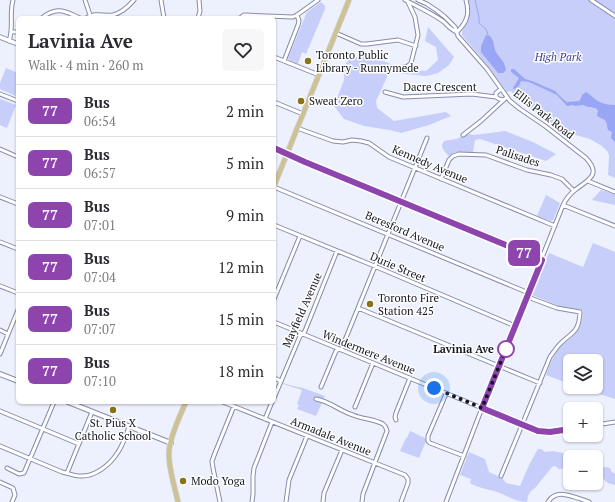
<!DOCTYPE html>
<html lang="en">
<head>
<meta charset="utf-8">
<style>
  body { margin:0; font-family:"PT Serif",serif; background:#f7f7f7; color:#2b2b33; height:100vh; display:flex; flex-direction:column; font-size:15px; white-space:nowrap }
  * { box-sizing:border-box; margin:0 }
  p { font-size:13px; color:#7c7c81 }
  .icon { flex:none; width:22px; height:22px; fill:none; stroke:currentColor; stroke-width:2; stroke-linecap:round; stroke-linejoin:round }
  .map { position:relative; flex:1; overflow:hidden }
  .sheet { position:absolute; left:16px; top:16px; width:260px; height:388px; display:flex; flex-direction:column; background:#fff; border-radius:6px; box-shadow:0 1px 3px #0004 }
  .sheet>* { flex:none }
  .badge { padding:0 8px; border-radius:6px; font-size:14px; line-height:26px }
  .fabs { position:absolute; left:563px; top:354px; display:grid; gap:8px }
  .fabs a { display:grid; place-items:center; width:40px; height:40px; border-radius:6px; background:#fff; box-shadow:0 1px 3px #0004; font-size:20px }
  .you { position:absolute; width:20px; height:20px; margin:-10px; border:3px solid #fff; border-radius:50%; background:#1a73e8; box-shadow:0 0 0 6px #1a73e833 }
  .map>.badge { position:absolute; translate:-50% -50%; box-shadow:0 0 0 2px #fff }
  .round { display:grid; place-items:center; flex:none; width:42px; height:42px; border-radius:6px; background:#f7f7f7 }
  .headline { display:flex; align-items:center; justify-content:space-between; height:68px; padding:0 12px }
  h1 { font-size:19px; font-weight:700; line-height:30px }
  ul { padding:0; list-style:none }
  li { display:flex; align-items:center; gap:12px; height:52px; padding:0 12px; border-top:1px solid #e1e1e2 }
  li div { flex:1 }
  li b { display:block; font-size:15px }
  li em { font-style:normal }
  li .badge { min-width:44px; font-weight:700; text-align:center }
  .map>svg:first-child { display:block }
  .green { fill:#c6cef9 }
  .water { fill:#99a6f6 }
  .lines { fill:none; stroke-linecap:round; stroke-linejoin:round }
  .stream { stroke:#99a6f6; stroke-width:1 }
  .minor-casing { stroke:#868caa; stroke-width:5 }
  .tertiary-casing { stroke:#868caa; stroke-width:5.5 }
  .secondary-casing { stroke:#868caa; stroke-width:6 }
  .primary-casing { stroke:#d0d0d2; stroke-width:6 }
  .minor { stroke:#fff; stroke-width:3 }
  .tertiary { stroke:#fff; stroke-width:3.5 }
  .secondary { stroke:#fff; stroke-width:4 }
  .primary { stroke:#cdc294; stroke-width:4.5 }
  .line-casing { stroke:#fff; stroke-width:9 }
  .line { stroke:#8e44ad; stroke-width:6 }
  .walk { stroke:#131520; stroke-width:4; stroke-dasharray:0 7.2 }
  .poi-dot { fill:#877416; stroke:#fefefe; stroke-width:1.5 }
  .stop-dot { fill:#fff; stroke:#8e44ad; stroke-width:2 }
  .labels { text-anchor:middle; stroke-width:3; stroke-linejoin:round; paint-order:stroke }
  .poi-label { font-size:11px; fill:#131520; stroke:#fefefe; text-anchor:start }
  .park-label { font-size:11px; font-style:italic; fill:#3c409c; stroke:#fefefe }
  .street-label { font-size:11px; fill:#131520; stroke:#fefefe }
  .stop-label { font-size:11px; font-weight:bold; fill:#131520; stroke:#fefefe; text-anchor:end }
</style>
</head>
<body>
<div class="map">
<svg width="615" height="502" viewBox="0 0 615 502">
  <rect width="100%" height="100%" fill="#edf0fd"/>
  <path class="green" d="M468,0H615V178L608,175L609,156L608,152L602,146L590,139L569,133L556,127L519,101L511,91L507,92L488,66L462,35C462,29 466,26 468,20C471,13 470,7 468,0Z
    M321,2L325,6V9L306,54L302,52L298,64L289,60L288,58L307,12Z
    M428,27L454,57L449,65L438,73L426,76L407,74L391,73L388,75L376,101L377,108L394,121L446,112L451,116L429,125L401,133L390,130L364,126L344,119L334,106L344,80V75L341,70L346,63L351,58L368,55L391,64L412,70L426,71L438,60L436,47L425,41Z
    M6,68L18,73V97L0,89V83Z
    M0,99L16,105L7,128L0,125Z
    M505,131L533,142L556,154L546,161L480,139L475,140L473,152H456L448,156C446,152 442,150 442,145L444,141L456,139L468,134L474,135Z
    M601,190L615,194V205L592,200Z
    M546,195L560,203L553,220L551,221L537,216Z
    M593,243L615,252V399L578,387H596V361H570V384L546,375C549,366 553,356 559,349C562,345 567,342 571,338C580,331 583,320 583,310L564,308L532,295L549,253L583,267Z
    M283,383L293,386L303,388L325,396L316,416L297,409L299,405L297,404L302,390L283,384Z
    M410,431L425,438L426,441L419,458L400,451L406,438H407Z
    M538,449H541L545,452L553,451L582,457H570V469L566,468L559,469L555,466L552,467L535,488L531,491L528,496L527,502C517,502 509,497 500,493C490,489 480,489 470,483L471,479L460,475L469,452L485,459L489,472L502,478L506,483L520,486L530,463Z
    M596,465L599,468L606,467L610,468L611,471L615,474V485L608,483L596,473Z"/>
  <path class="water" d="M486,35L490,36C495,42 493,46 496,52C500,58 505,62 506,70L503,73H498L481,52V46Z
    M511,69H514L525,79L532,81L555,91L563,99L567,102L579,101L581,98L582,95L586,92C591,95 593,98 598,101C603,104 609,105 615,105V142L611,138L612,132L608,130L607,126V124L605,120L597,116L598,111L596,108H593L592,107H588L583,105L575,106L573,105L567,106L557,95L553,93L529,82L521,81L518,88L513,89V88L519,78L511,72Z"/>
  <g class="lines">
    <path class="stream" d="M475,0L479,17V23L486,29L488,35"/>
    <g class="minor-casing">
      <path id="minor" d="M85,0L90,15
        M161,0L164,18
        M405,0C418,7 432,13 444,22C448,26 451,30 457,32
        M418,0L427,4L436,10L445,17L455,27L458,36L487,69L510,101L520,109L545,126L586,158C602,175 588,180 575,190C570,194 566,199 563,205L482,408L446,502
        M591,0L615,16
        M113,15C121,13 128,7 134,0
        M42,18C56,6 65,11 80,18
        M86,18C95,12 103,16 113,15L114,18
        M198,18L200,11L199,0
        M240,18L244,15L293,17L297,15L318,0
        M12,32H18
        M457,32C467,22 470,14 466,0
        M336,33L361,44H367L398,40L416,46
        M9,41C14,27 9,15 13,0
        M274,57L319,75
        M284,61L298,25L299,21L297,15
        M404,67L408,66L411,63L418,35L415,17L408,2
        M501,89L496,93V97L499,99L504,100
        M385,92L403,97L472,94L496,97
        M0,94L18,101
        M274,102L303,114
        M297,128L333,141L343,142L352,140L361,141L369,143L389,157L555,226
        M463,135L481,121L507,97
        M0,149L18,157
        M287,154L305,162L542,260
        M441,179L449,160L453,156L459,154L486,155L527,170L551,175L562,179L574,191
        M588,181L615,192
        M274,187L524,291L530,297L533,299L557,308L580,312C579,333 572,332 560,344C556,348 553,353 550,357L501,476
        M0,197L18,204
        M563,205L615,226
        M274,225L372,265L515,326
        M0,242L18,249
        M0,286L18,293
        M274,299L300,236
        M358,308L540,383
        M274,322L535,430C547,434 558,431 570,429
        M0,330L8,334
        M341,350L427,138
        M0,354L18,310
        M274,378L281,381
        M321,387L336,351L339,349
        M446,394L428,436V441L430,443L464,456
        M274,398L300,336L303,334L305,331L337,251
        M316,399C329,401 340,411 353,415C362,419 374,419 383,424C386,426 386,428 387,431L363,494L362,502
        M223,402L405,475L408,479V483L401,502
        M355,407L373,363
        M0,411L79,444
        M265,419L272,402
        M396,420L395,417L396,413L410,378
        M596,425L615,422
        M0,446L62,472C68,473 74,476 80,476C95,477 110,465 118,452C123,445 126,435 129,427
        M7,468L19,474L24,473L54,402
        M67,473L92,412
        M0,482L13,488L15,495L12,502
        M220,502L213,468L212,461L215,453L234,406
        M252,502L253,494V476L254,468L272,422
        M286,502L289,480L307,436
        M323,502L324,493L342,450
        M548,502C557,487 576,498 589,502"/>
    </g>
    <g class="tertiary-casing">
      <path id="tertiary" d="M0,37L18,44
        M274,148L287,154"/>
    </g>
    <g class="secondary-casing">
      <path id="secondary" d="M0,374L18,381
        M68,402L171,443"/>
    </g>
    <g class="primary-casing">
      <path id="primary" d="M274,186L349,0
        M178,502C175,488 168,466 169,453C169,439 180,415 186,402"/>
    </g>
    <use href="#minor" class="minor"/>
    <use href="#tertiary" class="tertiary"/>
    <use href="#secondary" class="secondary"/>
    <use href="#primary" class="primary"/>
  </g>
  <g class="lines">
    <g class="line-casing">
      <path id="line" d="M274,148L305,162L542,260L482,408L538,431L550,432L570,429"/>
    </g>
    <use href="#line" class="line"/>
    <path class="walk" d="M434,388L482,408L506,349"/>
  </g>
  <g class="poi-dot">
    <circle cx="308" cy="61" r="4"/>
    <circle cx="301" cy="101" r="4"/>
    <circle cx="370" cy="304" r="4"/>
    <circle cx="113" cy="410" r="4"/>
    <circle cx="183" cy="481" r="4"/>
  </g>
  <circle class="stop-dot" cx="506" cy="349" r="8"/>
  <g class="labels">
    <g class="poi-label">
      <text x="316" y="59">Toronto Public<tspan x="316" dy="13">Library - Runnymede</tspan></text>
      <text x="309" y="105">Sweat Zero</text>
      <text x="378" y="302">Toronto Fire<tspan x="378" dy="13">Station 425</tspan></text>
      <text x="113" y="427" text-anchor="middle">St. Pius X<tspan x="113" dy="13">Catholic School</tspan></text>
      <text x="191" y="485">Modo Yoga</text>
    </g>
    <g class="park-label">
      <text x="558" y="61">High Park</text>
    </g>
    <g class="street-label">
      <text x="440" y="91">Dacre Crescent</text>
      <text transform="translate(544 114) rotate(38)" y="4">Ellis Park Road</text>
      <text transform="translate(518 156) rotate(18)" y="4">Palisades</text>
      <text transform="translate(430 164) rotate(23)" y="4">Kennedy Avenue</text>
      <text transform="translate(405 231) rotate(23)" y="4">Beresford Avenue</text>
      <text transform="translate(398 267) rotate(23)" y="4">Durie Street</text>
      <text transform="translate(302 310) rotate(-66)" y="4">Mayfield Avenue</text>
      <text transform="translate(369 352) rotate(22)" y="4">Windermere Avenue</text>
      <text transform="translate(331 436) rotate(22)" y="4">Armadale Avenue</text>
    </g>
    <g class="stop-label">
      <text x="494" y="353">Lavinia Ave</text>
    </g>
  </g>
</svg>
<div class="fabs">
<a><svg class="icon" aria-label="layers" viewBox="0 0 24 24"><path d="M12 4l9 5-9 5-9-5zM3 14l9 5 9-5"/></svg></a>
<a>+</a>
<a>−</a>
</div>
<div class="you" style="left:434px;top:388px"></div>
<b class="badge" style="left:524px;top:253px;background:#8e44ad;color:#fff">77</b>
<section class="sheet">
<div class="headline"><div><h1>Lavinia Ave</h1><p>Walk · 4 min · 260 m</p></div><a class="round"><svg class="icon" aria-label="heart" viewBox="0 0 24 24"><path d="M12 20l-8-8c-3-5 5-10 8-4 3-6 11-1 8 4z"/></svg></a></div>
<ul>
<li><span class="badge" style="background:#8e44ad;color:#fff">77</span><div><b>Bus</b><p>06:54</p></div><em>2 min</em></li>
<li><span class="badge" style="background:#8e44ad;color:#fff">77</span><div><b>Bus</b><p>06:57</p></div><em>5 min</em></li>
<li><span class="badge" style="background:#8e44ad;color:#fff">77</span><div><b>Bus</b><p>07:01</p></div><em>9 min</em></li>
<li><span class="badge" style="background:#8e44ad;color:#fff">77</span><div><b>Bus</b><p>07:04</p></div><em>12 min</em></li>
<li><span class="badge" style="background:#8e44ad;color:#fff">77</span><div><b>Bus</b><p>07:07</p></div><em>15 min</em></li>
<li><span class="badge" style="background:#8e44ad;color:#fff">77</span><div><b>Bus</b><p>07:10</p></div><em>18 min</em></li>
</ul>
</section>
</div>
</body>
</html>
